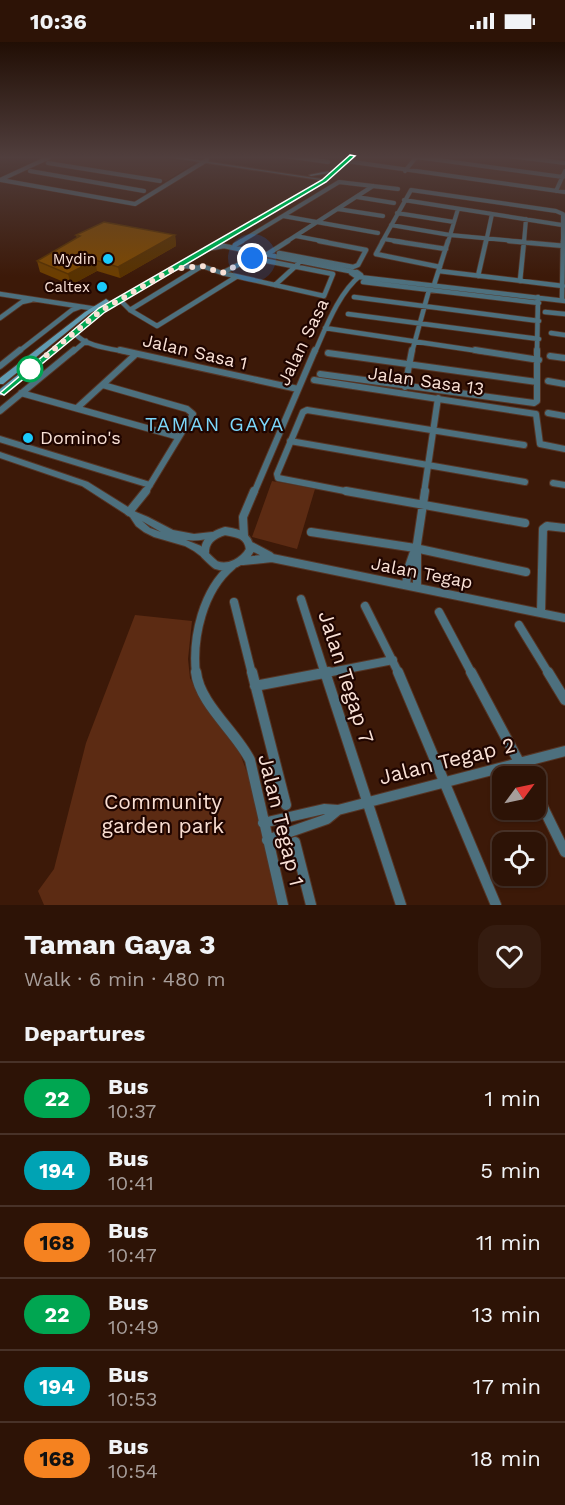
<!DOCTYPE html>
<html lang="en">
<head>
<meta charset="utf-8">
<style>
  body { margin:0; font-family:"Work Sans",sans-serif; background:#351c10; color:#f1f3f6; height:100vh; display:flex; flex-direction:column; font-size:22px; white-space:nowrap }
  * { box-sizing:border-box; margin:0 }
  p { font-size:20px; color:#a79e9b }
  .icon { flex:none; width:33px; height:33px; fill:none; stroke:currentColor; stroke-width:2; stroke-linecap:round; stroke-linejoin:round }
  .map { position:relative; height:863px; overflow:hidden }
  .side { display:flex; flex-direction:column; background:#2d1306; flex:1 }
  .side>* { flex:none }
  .badge { padding:0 12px; border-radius:20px; font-size:21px; line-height:39px }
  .needle { width:39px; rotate:57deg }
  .buttons { position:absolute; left:492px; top:724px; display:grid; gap:12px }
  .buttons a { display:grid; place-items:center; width:54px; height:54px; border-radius:12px; background:#2d1306; box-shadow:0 2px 4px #0004,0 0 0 2px #483228; font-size:30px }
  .you { position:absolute; width:30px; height:30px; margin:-15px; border:4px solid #fff; border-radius:50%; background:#1a73e8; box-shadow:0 0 0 9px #1a73e833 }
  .map>.badge { position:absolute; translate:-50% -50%; box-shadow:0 0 0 3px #fff }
  h2 { padding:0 24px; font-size:22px; line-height:54px }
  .round { display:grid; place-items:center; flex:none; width:63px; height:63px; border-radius:18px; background:#351c10 }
  .overview { display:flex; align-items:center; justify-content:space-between; height:102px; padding:0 24px }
  h1 { font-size:28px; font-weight:700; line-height:45px }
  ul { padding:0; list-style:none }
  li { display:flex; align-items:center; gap:18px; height:72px; padding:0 24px; border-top:2px solid #483228 }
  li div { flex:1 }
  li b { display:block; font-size:22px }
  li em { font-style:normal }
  li .badge { min-width:66px; font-weight:700; text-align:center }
  .status { display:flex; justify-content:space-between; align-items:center; height:42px; padding:0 30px; background:#2d1306; direction:ltr }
  .status svg { height:16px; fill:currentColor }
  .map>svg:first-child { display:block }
  .built { fill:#4a220f }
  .green { fill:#5c2b13 }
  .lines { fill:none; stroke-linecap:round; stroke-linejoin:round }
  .minor-far4-casing { stroke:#563525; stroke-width:5 }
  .minor-far3-casing { stroke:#563525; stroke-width:6 }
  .minor-far2-casing { stroke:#563525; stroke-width:8 }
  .minor-far1-casing { stroke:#563525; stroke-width:10 }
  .minor-casing { stroke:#563525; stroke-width:12 }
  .tertiary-casing { stroke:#563525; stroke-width:2 }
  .secondary-casing { stroke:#563525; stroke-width:2 }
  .minor-far4 { stroke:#4d707e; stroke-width:4 }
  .minor-far3 { stroke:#4d707e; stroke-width:4.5 }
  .minor-far2 { stroke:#4d707e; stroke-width:6 }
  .minor-far1 { stroke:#4d707e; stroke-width:8 }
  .minor { stroke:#4d707e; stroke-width:10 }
  .tertiary { fill:#4d707e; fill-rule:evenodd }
  .secondary { fill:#609bb1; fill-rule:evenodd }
  .wall { fill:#6c3e00 }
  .shaded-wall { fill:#583200 }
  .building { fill:#7d4800; stroke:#583200; stroke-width:1.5 }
  .line { fill:#00a651; stroke:#fff; stroke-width:1.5 }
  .walk { stroke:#f9e1d6; stroke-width:6; stroke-dasharray:0 10.8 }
  .poi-dot { fill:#1acafc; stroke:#1f0500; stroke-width:2 }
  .stop-dot { fill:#fff; stroke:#00a651; stroke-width:3 }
  .labels { text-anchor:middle; stroke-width:4.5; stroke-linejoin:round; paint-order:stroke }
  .far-poi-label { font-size:15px; fill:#f9e1d6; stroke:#1f0500; text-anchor:end }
  .street-label { font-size:18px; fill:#f9e1d6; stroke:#1f0500 }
  .poi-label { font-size:18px; fill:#f9e1d6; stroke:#1f0500; text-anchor:start }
  .neighbourhood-label { font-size:20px; letter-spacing:1.5px; fill:#7cd8fb; stroke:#1f0500 }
  .near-street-label { font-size:21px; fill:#f9e1d6; stroke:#1f0500 }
  .near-park-label { font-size:21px; fill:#f9ded2; stroke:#1f0500 }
</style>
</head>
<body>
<div class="status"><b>10:36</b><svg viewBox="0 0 49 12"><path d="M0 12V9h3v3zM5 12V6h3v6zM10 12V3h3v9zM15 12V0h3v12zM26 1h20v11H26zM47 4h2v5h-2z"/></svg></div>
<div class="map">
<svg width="565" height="863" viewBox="0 0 565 863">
  <rect width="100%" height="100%" fill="#3c1908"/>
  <path class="built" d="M57,114H149L195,121L166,139L46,119Z
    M361,114H565V152L352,122Z"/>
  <path class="green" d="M272,439L315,447L297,507L252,495Z
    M135,573L192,579L188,617L190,636L197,650L238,706L248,733L279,863H44L38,849L54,827L86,701Z"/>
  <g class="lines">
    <g class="minor-far4-casing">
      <path id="minor-far4" d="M286,114L328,120
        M509,114L565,121
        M416,115L563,135
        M346,119L565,150
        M48,121L160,139
        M30,129L144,149
        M405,129L417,114
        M0,138L52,114
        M1,138L135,162L207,118
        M556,149L565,129
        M357,155L394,161
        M404,158L562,183
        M338,167L383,174
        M397,171L454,180
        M283,174L378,191
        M391,183L450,193L525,200
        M296,194L327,200
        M384,197L403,200
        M240,200L339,140L398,147
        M286,200L373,144
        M382,200L411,148L556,169L563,172V200
        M448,200L458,167
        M486,200L492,172
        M524,200L526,177"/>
    </g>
    <g class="minor-far3-casing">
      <path id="minor-far3" d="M383,199L376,212L440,225
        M394,199L446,207
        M509,199L565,204
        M235,203L242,199
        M206,207L224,204L354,230
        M279,211L353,225L358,223L366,208L319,199
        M266,213L288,199
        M252,216L333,232L324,254L222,231Z
        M173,227L185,224L199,226
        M439,229L563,244
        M478,234L486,199
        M359,235L565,259
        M520,239L524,199
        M363,240L539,261
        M275,243L298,222
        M434,243L448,199
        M0,252L103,268
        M354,255L539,279
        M120,258L130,268L157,284L236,235
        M562,258L563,199
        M130,268L202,224L222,231
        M545,270L565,272
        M348,272L539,297
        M0,276L22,260L31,258
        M325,286L485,310
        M75,291C83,304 112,307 127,310
        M551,291L565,293
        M18,310L72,268L80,265
        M73,310L86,299
        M315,310C326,285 339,250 361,233L357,230L351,231L357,235
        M412,310L429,248
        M537,310L538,255"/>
    </g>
    <g class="minor-far2-casing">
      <path id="minor-far2" d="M120,308L298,347
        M475,308L539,318
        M328,311L537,340
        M550,314L565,316
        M0,324L20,308
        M320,332L534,361L537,359V308
        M314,338L536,372L540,402L565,407
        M548,339L565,342
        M103,343L187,367L193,372L145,451
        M405,345L412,308
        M21,351L179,395
        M77,366L136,312
        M0,369L74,308
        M548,371L565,374
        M0,397L150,443
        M290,399L525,440
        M553,441L565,443
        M254,451L315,308
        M355,451L278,436L277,432L303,370L307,368L524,403
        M424,451L438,356"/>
    </g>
    <g class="minor-far1-casing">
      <path id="minor-far1" d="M346,449L525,481
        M129,470L146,449
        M225,489C238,491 249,493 250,508C244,519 229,528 216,523C213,521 208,516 205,513C204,499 212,493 225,489Z
        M311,490L415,506L526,530
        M244,494L243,475L254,449
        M251,504L270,514
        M243,519L272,516L565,576
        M406,543L408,527L415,507
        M417,545V502L425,449
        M301,557L325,632
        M234,560L252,632
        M365,564L399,632
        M439,570L472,632
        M541,570L543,487L547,484L565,486
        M519,583L549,632
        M196,632C192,595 203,548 232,524
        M321,632L393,618"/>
    </g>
    <g class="minor-casing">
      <path id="minor" d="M196,630C199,661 236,690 250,718L283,863
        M252,630L286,763
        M325,630L401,863
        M398,630L496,863
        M471,630L527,735
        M548,630L565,658
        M255,644L329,630
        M536,751L565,810
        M263,781L324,767L338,768L565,709
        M267,798L327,777L338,768
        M295,800L311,863"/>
    </g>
    <g class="tertiary-casing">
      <path id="tertiary" d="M161,114H171L328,138L326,139Z
        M0,410L88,440L136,470L148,475L173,488L194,492L212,490L215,491L217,493L215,495C205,498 196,499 186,498L201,504L210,513L208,515L205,517L202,515L194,509L185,504L154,495L144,490L136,484L130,475L82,444L0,416ZM142,479L161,490L150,486Z"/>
    </g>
    <g class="secondary-casing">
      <path id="secondary" d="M349,114H354L326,140L105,269L3,353H0V347L101,267L322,138Z
        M328,129L330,131L311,134L309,133Z
        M106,257L109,259L108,260L89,272L3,342H0V336L85,270Z"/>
    </g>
    <use href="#minor-far4" class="minor-far4"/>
    <use href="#minor-far3" class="minor-far3"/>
    <use href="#minor-far2" class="minor-far2"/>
    <use href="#minor-far1" class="minor-far1"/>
    <use href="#minor" class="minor"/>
    <use href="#tertiary" class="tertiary"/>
    <use href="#secondary" class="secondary"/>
  </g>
  <path class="wall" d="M76,193H175L176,204L120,236L97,229L71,243L40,230L37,219L77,196Z"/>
  <path class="shaded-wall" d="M175,193L176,204L120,236L118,225Z
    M95,218L97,229L71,243L68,232Z"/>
  <path class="building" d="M104,180L175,193L118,225L95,218L68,232L37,219L80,194L76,193Z"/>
  <linearGradient id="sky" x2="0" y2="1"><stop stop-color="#210e04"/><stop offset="0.49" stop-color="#503e3d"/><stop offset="1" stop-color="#503e3d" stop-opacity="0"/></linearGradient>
  <rect width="565" height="235" fill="url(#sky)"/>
  <path class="line" d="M350,113L355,114L326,140L105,270L4,353L0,351L99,266L322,138Z"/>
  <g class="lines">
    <path class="walk" d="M30,327L102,268L173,227L202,224L222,231L252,216"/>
  </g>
  <g class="poi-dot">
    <circle cx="108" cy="217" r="6"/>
    <circle cx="102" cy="245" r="6"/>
    <circle cx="28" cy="396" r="6"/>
  </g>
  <circle class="stop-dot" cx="30" cy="327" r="12"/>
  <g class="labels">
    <g class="far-poi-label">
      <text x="96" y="222">Mydin</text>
      <text x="90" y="250">Caltex</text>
    </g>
    <g class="street-label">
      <text transform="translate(303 300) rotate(-64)" y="6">Jalan Sasa</text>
      <text transform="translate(195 310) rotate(13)" y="6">Jalan Sasa 1</text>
      <text transform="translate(426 339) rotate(8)" y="6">Jalan Sasa 13</text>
      <text transform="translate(422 531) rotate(11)" y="6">Jalan Tegap</text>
    </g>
    <g class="poi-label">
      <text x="40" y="402">Domino's</text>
    </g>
    <g class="neighbourhood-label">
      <text x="215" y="389">TAMAN GAYA</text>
    </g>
    <g class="near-street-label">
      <text transform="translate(346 635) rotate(72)" y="7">Jalan Tegap 7</text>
      <text transform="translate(447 719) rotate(-14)" y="7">Jalan Tegap 2</text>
      <text transform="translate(281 778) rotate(76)" y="7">Jalan Tegap 1</text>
    </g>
    <g class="near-park-label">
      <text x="163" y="767">Community<tspan x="163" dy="24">garden park</tspan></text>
    </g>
  </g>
</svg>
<div class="buttons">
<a><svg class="needle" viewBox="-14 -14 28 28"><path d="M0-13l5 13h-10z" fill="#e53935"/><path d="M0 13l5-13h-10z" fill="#a79e9b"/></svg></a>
<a><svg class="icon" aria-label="locate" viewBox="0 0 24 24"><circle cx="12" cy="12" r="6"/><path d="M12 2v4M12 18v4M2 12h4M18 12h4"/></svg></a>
</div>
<div class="you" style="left:252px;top:216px"></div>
</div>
<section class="side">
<div class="overview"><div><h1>Taman Gaya 3</h1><p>Walk · 6 min · 480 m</p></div><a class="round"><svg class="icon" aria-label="heart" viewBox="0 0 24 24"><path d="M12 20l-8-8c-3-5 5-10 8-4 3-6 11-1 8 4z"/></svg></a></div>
<h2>Departures</h2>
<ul>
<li><span class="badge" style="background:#00a651;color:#fff">22</span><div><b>Bus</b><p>10:37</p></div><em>1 min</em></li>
<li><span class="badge" style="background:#00a3b4;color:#fff">194</span><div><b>Bus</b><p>10:41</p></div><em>5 min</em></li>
<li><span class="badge" style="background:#f58220;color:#111">168</span><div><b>Bus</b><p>10:47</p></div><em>11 min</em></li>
<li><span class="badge" style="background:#00a651;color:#fff">22</span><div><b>Bus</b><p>10:49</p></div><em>13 min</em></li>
<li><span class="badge" style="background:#00a3b4;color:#fff">194</span><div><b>Bus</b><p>10:53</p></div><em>17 min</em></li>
<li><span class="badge" style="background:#f58220;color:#111">168</span><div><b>Bus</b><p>10:54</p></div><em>18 min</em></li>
</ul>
</section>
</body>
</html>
